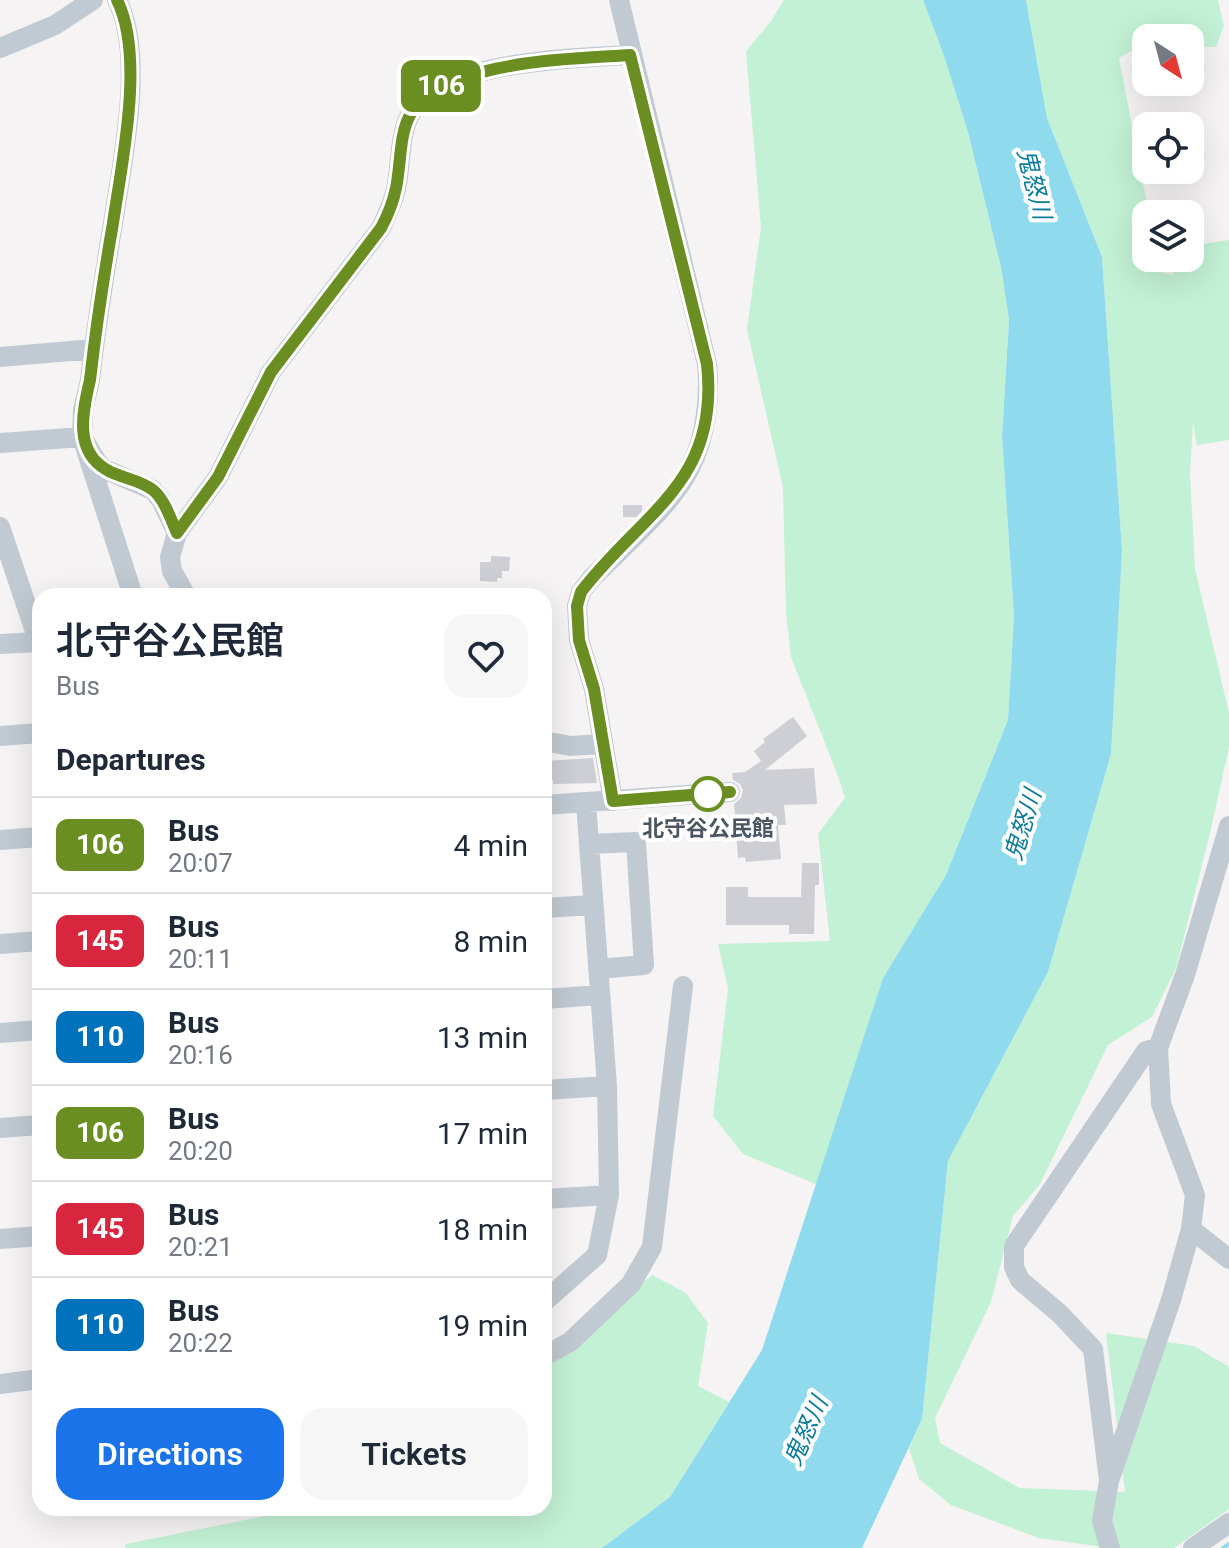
<!DOCTYPE html>
<html lang="en">
<head>
<meta charset="utf-8">
<style>
  body { margin:0; font-family:Roboto,"Noto Sans JP",sans-serif; background:#f6f6f7; color:#1f2937; height:100vh; display:flex; flex-direction:column; font-size:30px; white-space:nowrap }
  * { box-sizing:border-box; margin:0 }
  p { font-size:26px; color:#747a83 }
  .icon { flex:none; width:44px; height:44px; fill:none; stroke:currentColor; stroke-width:2; stroke-linecap:round; stroke-linejoin:round }
  .map { position:relative; flex:1; overflow:hidden }
  .sheet { position:absolute; left:32px; top:588px; width:520px; height:928px; display:flex; flex-direction:column; background:#fff; border-radius:24px; box-shadow:0 8px 32px #0002 }
  .sheet>* { flex:none }
  .badge { padding:0 16px; border-radius:12px; font-size:28px; line-height:52px }
  .needle { width:52px; rotate:144deg }
  .controls { position:absolute; left:1132px; top:24px; display:grid; gap:16px }
  .controls a { display:grid; place-items:center; width:72px; height:72px; border-radius:16px; background:#fff; box-shadow:0 8px 32px #0002; font-size:40px }
  .map>.badge { position:absolute; translate:-50% -50%; box-shadow:0 0 0 4px #fff }
  h2 { padding:0 24px; font-size:30px; line-height:72px }
  .round { display:grid; place-items:center; flex:none; width:84px; height:84px; border-radius:24px; background:#f6f6f7 }
  .summary { display:flex; align-items:center; justify-content:space-between; height:136px; padding:0 24px }
  h1 { font-size:38px; font-weight:600; line-height:60px }
  .action { display:flex; gap:16px; margin-top:auto; padding:16px 24px }
  .action a { flex:1; height:92px; border-radius:24px; background:#1a73e8; color:#fff; font-size:32px; font-weight:600; line-height:92px; text-align:center }
  .action a+a { background:#f6f6f7; color:#1f2937 }
  ul { padding:0; list-style:none }
  li { display:flex; align-items:center; gap:24px; height:96px; padding:0 24px; border-top:2px solid #e0e1e3 }
  li div { flex:1 }
  li b { display:block; font-size:30px }
  li em { font-style:normal }
  li .badge { min-width:88px; font-weight:700; text-align:center }
  .map>svg:first-child { display:block }
  .green { fill:#c3f1d5 }
  .water { fill:#90daee }
  .lines { fill:none; stroke-linecap:round; stroke-linejoin:round }
  .stream { stroke:#90daee; stroke-width:4 }
  .building { fill:#cdcfd5 }
  .minor { stroke:#c1cad2; stroke-width:20 }
  .line-casing { stroke:#fff; stroke-width:18 }
  .line { stroke:#6b8e23; stroke-width:12 }
  .stop-dot { fill:#fff; stroke:#6b8e23; stroke-width:4 }
  .labels { text-anchor:middle; stroke-width:8; stroke-linejoin:round; paint-order:stroke }
  .stop-label { font-size:22px; font-weight:bold; fill:#4a5661; stroke:#fff }
  .water-label { font-size:24px; font-style:italic; fill:#0c7c9b; stroke:#fff }
</style>
</head>
<body>
<div class="map">
<svg width="1229" height="1548" viewBox="0 0 1229 1548">
  <rect width="100%" height="100%" fill="#f5f3f3"/>
  <path class="green" d="M784,0H923L944,56L968,132L1001,267L1009,320L1002,437L1014,617L1008,720L946,875L883,978L818,1185L743,1154L713,1116L728,989L718,944L830,941L818,834L845,798L838,776L791,657L786,612L783,488L747,329L761,227L746,51L771,21Z
    M1026,0H1218L1224,26L1216,47L1190,46V38H1146V42L1119,58L1149,214H1146V258H1154L1156,271L1173,275L1171,258H1190V246L1229,240V440L1197,445L1193,423L1190,473L1195,569L1229,713V747L1211,829L1176,968L1152,1017L1108,1045L1040,1184L1013,1216L991,1302L935,1418L940,1443L1020,1488L1125,1492L1106,1333L1194,1346L1229,1367V1509L1174,1548H1111L1039,1538L951,1505L919,1479L909,1448L922,1419L948,1161L1048,972L1111,754L1122,550L1102,257L1047,118Z
    M652,1275L686,1293L708,1323L698,1386L729,1402L670,1497L602,1548H125L126,1544L305,1508H544V1367Z"/>
  <path class="water" d="M923,0H1026L1047,118L1102,257L1122,550L1111,754L1048,972L948,1161L922,1419L862,1548H602L670,1497L762,1350L883,978L946,875L1008,720L1014,617L1002,437L1009,320L1001,267L968,132L944,56Z"/>
  <g class="lines">
    <path class="stream" d="M1223,1548L1229,1544"/>
  </g>
  <path class="building" d="M623,505H642V511L636,517H623Z
    M491,556L510,557L509,571H502V578H497V582L480,581V562H491Z
    M793,717L807,736L765,770L814,768L817,804L784,805L786,825H778L781,859L746,862L745,857L738,858L735,814L734,804L741,798L743,790L740,784L733,780L732,773L745,772L761,761L754,751L765,742L763,739Z
    M593,758L597,783L553,784V780H544V761Z
    M802,863H819V885H815L814,934H789V925H726V887H748V897H801Z"/>
  <g class="lines">
    <path class="minor" d="M117,0C145,55 123,157 114,217C105,271 96,325 90,380L83,410L82,437L133,596
      M0,48L55,25L93,0
      M0,357L94,349
      M0,443L82,437L97,462L104,469L153,490L161,500L177,533
      M0,527L40,646
      M186,596L172,571L170,557L177,533L218,477L271,372L381,228C387,215 393,203 396,189C401,166 399,138 409,117C436,60 576,58 630,55
      M0,644L39,642
      M0,736L40,733
      M544,741L570,746L602,744
      M613,801L594,689L579,640L577,606L581,592L591,579C623,546 670,508 690,468C706,437 710,397 707,364L619,0
      M544,805L730,792
      M0,840L40,837
      M589,844L636,842L644,965L598,969
      M544,908L592,905
      M0,944L40,941
      M544,999L600,995
      M0,1033L40,1030
      M544,1090L607,1086
      M0,1128L40,1125
      M544,1199L609,1195
      M1191,1229L1229,1259
      M0,1239L40,1236
      M544,1302L597,1255L609,1195L607,1086L586,803
      M544,1356L570,1342L631,1284L652,1247L683,986
      M0,1384L40,1379
      M1109,1481L1171,1300L1191,1229L1195,1195L1161,1104L1158,1048L1185,975L1229,826
      M1110,1548L1102,1521L1109,1481L1093,1349L1060,1314L1020,1280L1014,1267V1246L1146,1051L1158,1048
      M1193,1548L1229,1523"/>
  </g>
  <g class="lines">
    <g class="line-casing">
      <path id="line" d="M117,0C145,56 122,162 113,223C104,275 96,327 90,380C83,410 73,451 107,470C121,478 140,480 153,490C165,500 171,520 177,533L218,477L271,372L381,228C388,215 393,203 396,188C401,165 399,135 410,115C441,60 574,59 630,55L707,364C720,483 642,512 581,592L577,606L579,640L594,689L613,801L730,792"/>
    </g>
    <use href="#line" class="line"/>
  </g>
  <circle class="stop-dot" cx="708" cy="794" r="16"/>
  <g class="labels">
    <g class="stop-label">
      <text x="708" y="836">北守谷公民館</text>
    </g>
    <g class="water-label">
      <text transform="translate(1034 184) rotate(76)" y="8">鬼怒川</text>
      <text transform="translate(1023 825) rotate(-73)" y="8">鬼怒川</text>
      <text transform="translate(806 1431) rotate(-66)" y="8">鬼怒川</text>
    </g>
  </g>
</svg>
<div class="controls">
<a><svg class="needle" viewBox="-14 -14 28 28"><path d="M0-13l5 13h-10z" fill="#e53935"/><path d="M0 13l5-13h-10z" fill="#747a83"/></svg></a>
<a><svg class="icon" aria-label="locate" viewBox="0 0 24 24"><circle cx="12" cy="12" r="6"/><path d="M12 2v4M12 18v4M2 12h4M18 12h4"/></svg></a>
<a><svg class="icon" aria-label="layers" viewBox="0 0 24 24"><path d="M12 4l9 5-9 5-9-5zM3 14l9 5 9-5"/></svg></a>
</div>
<b class="badge" style="left:441px;top:86px;background:#6b8e23;color:#fff">106</b>
<section class="sheet">
<div class="summary"><div><h1>北守谷公民館</h1><p>Bus</p></div><a class="round"><svg class="icon" aria-label="heart" viewBox="0 0 24 24"><path d="M12 20l-8-8c-3-5 5-10 8-4 3-6 11-1 8 4z"/></svg></a></div>
<h2>Departures</h2>
<ul>
<li><span class="badge" style="background:#6b8e23;color:#fff">106</span><div><b>Bus</b><p>20:07</p></div><em>4 min</em></li>
<li><span class="badge" style="background:#d7263d;color:#fff">145</span><div><b>Bus</b><p>20:11</p></div><em>8 min</em></li>
<li><span class="badge" style="background:#0072bc;color:#fff">110</span><div><b>Bus</b><p>20:16</p></div><em>13 min</em></li>
<li><span class="badge" style="background:#6b8e23;color:#fff">106</span><div><b>Bus</b><p>20:20</p></div><em>17 min</em></li>
<li><span class="badge" style="background:#d7263d;color:#fff">145</span><div><b>Bus</b><p>20:21</p></div><em>18 min</em></li>
<li><span class="badge" style="background:#0072bc;color:#fff">110</span><div><b>Bus</b><p>20:22</p></div><em>19 min</em></li>
</ul>
<div class="action"><a>Directions</a><a>Tickets</a></div>
</section>
</div>
</body>
</html>
